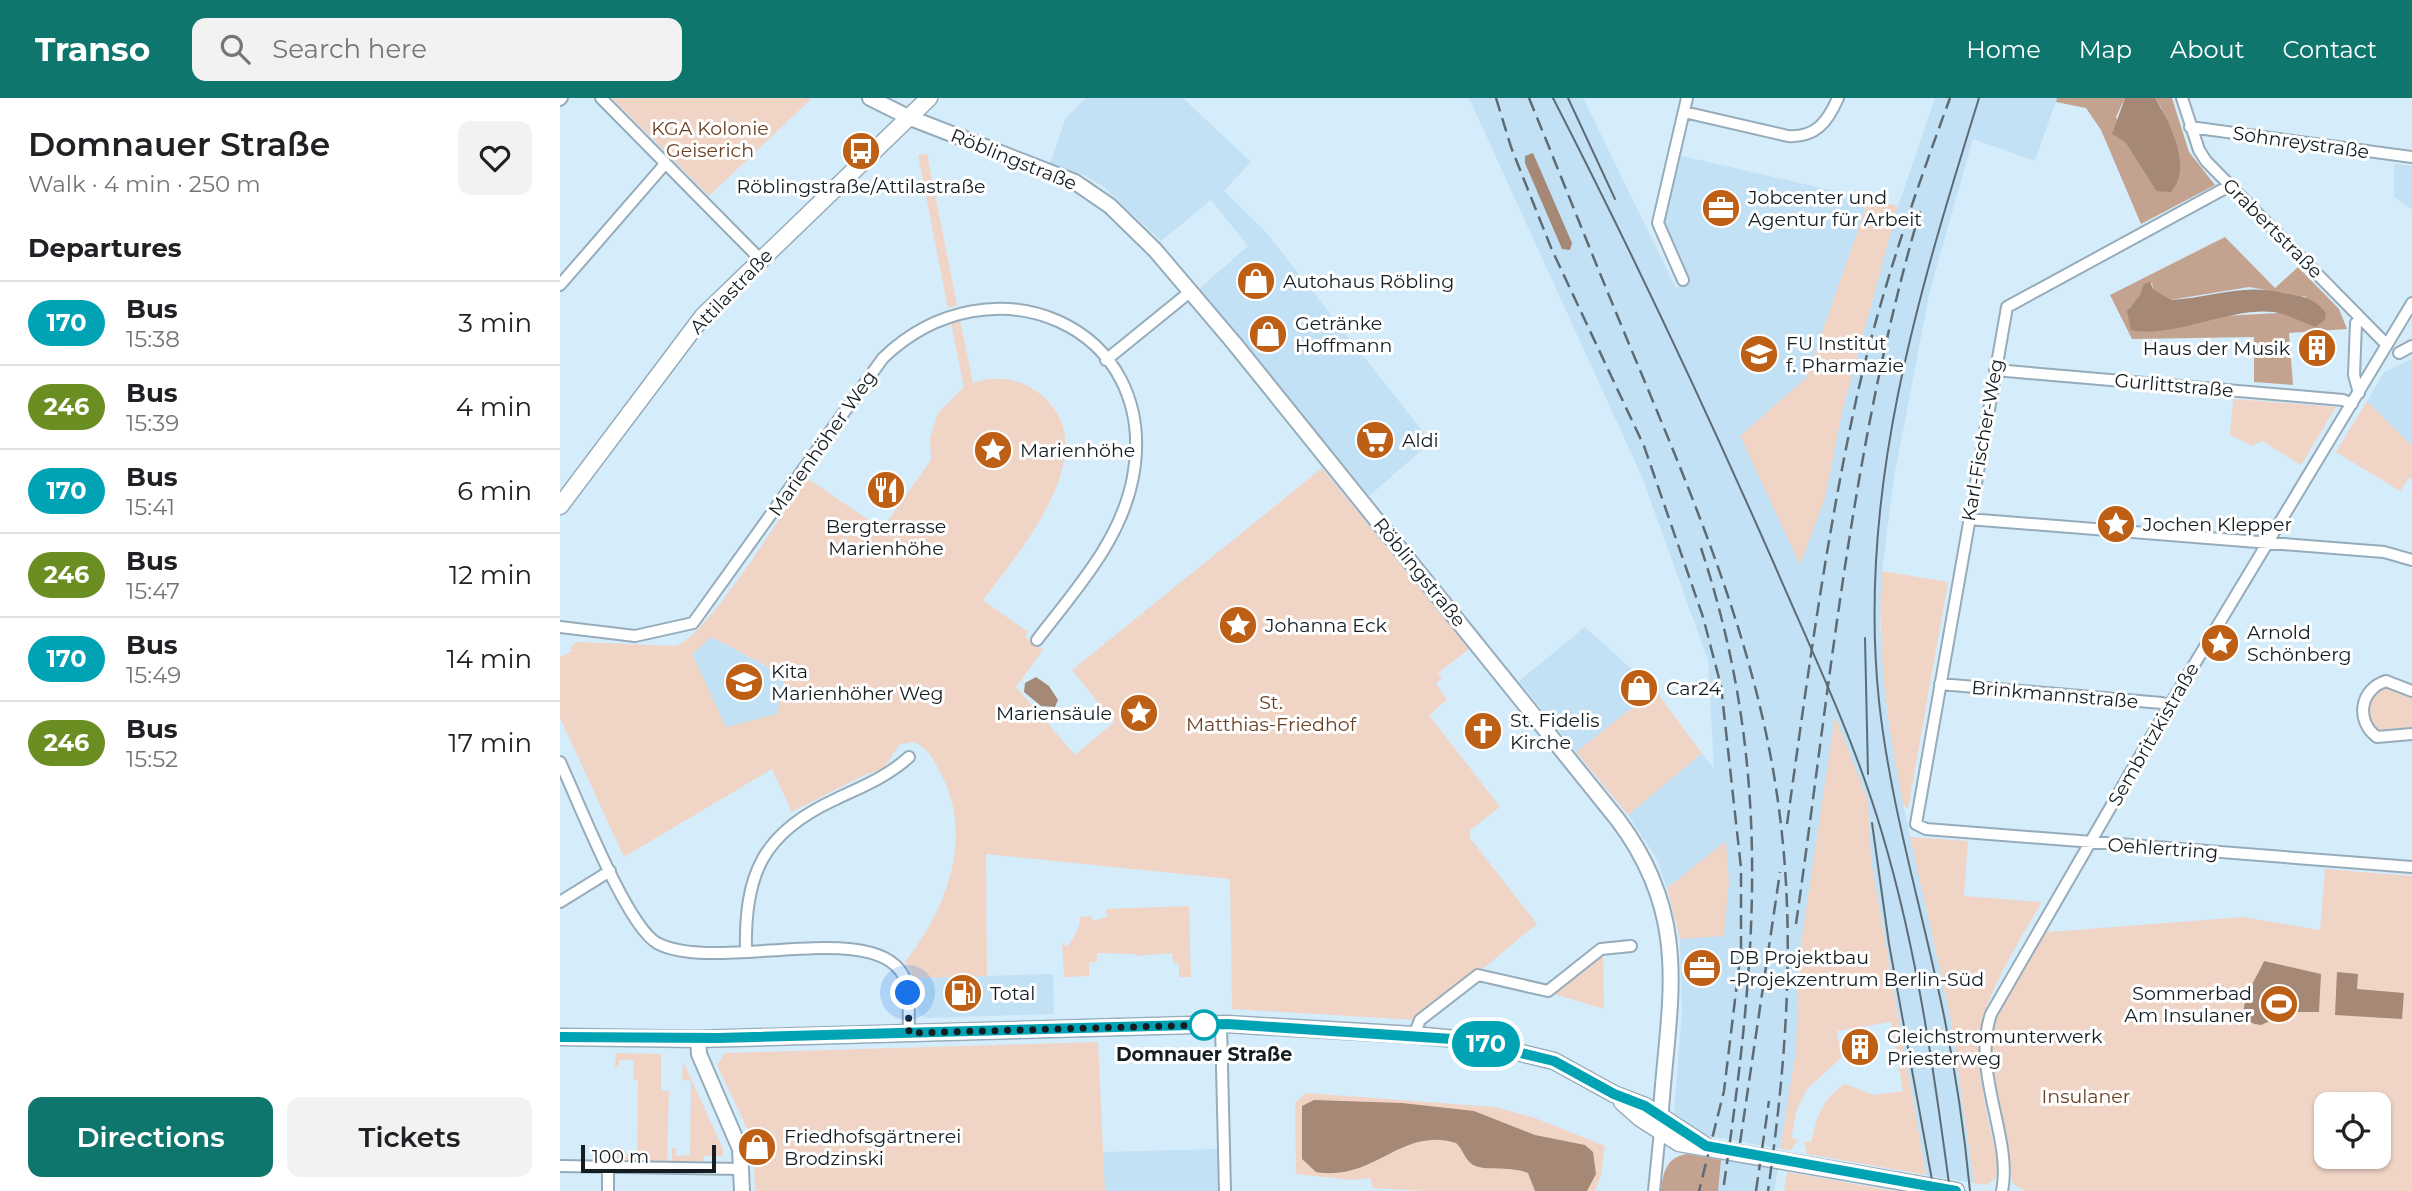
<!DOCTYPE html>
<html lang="en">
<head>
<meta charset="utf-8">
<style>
  body { margin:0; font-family:Montserrat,sans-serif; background:#f2f2f2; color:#202124; height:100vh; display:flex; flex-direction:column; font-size:26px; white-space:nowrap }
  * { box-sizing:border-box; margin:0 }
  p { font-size:23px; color:#757577 }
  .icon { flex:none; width:38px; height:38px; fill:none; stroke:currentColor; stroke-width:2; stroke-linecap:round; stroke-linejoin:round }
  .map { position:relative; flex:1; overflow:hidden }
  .drawer { display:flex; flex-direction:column; background:#fff; width:560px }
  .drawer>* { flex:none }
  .badge { padding:0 14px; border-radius:23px; font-size:24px; line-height:46px }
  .buttons { position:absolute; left:1754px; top:994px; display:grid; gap:14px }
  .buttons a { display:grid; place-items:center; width:77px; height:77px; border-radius:14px; background:#fff; box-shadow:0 2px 5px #0004; font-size:35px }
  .scale { position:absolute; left:21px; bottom:18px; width:135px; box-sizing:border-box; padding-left:7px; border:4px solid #141d22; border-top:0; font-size:19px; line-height:24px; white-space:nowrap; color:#141d22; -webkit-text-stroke:5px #fff; paint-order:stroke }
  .you { position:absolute; width:35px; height:35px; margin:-18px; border:5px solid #fff; border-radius:50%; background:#1a73e8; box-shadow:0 0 0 10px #1a73e833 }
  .map>.badge { position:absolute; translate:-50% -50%; box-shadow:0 0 0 4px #fff }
  h2 { padding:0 28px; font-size:26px; line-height:63px }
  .round { display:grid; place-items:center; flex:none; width:74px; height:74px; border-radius:14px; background:#f2f2f2 }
  .headline { display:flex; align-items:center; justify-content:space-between; height:119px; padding:0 28px }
  h1 { font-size:33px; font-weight:600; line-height:52px }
  .button { display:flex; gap:14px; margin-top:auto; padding:14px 28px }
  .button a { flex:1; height:80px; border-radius:14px; background:#0f766e; color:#fff; font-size:28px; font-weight:600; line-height:80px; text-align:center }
  .button a+a { background:#f2f2f2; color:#202124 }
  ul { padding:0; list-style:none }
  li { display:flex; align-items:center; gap:21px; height:84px; padding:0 28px; border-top:2px solid #e0e0e0 }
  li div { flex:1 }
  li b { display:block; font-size:26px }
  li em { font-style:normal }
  li .badge { min-width:77px; font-weight:700; text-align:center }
  header { display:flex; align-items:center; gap:42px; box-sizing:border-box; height:98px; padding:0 35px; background:#0f766e; color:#fff }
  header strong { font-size:33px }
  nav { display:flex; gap:38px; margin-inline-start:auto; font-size:24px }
  .search { width:490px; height:63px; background:#f2f2f2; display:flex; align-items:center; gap:18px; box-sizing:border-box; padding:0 24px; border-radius:14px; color:#757577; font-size:26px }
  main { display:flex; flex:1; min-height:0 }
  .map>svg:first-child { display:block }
  .built { fill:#c2e1f4 }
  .green { fill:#f0d5c7; fill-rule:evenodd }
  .forest { fill:#c3a390; fill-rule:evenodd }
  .water { fill:#a68876 }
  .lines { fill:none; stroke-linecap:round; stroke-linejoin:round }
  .minor-casing { stroke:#96acba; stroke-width:14 }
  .tertiary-casing { stroke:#96acba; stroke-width:18 }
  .secondary-casing { stroke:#96acba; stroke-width:19 }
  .minor { stroke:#fff; stroke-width:10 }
  .tertiary { stroke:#fff; stroke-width:14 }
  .secondary { stroke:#fff; stroke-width:16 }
  .tram { stroke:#5d6c74; stroke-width:2 }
  .rail { stroke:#5d6c74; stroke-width:2.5; stroke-dasharray:14 7; stroke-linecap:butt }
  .line-casing { stroke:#fff; stroke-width:16 }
  .line { stroke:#00a3b4; stroke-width:10 }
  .walk { stroke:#141d22; stroke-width:7; stroke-dasharray:0 12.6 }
  .stop-dot { fill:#fff; stroke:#00a3b4; stroke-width:3.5 }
  .labels { text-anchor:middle; stroke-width:6; stroke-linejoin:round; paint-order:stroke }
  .park-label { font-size:19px; fill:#6c3f22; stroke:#fff }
  .street-label { font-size:19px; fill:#141d22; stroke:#fff }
  .poi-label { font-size:19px; fill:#141d22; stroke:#fff; text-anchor:start }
  .stop-label { font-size:19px; font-weight:bold; fill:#141d22; stroke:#fff }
</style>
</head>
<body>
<header>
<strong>Transo</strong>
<div class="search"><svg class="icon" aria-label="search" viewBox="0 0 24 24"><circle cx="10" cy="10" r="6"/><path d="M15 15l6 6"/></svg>Search here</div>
<nav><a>Home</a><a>Map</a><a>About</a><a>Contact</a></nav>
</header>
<main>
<section class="drawer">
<div class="headline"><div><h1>Domnauer Straße</h1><p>Walk · 4 min · 250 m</p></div><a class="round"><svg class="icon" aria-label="heart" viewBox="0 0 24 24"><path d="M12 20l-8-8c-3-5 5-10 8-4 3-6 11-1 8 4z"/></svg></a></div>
<h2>Departures</h2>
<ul>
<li><span class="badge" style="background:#00a3b4;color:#fff">170</span><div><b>Bus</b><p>15:38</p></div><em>3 min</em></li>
<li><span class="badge" style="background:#6b8e23;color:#fff">246</span><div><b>Bus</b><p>15:39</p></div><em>4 min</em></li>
<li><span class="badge" style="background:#00a3b4;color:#fff">170</span><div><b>Bus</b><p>15:41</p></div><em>6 min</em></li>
<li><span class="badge" style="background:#6b8e23;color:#fff">246</span><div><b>Bus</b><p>15:47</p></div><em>12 min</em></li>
<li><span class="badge" style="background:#00a3b4;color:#fff">170</span><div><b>Bus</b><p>15:49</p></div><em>14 min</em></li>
<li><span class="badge" style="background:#6b8e23;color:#fff">246</span><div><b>Bus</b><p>15:52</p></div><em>17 min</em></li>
</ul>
<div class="button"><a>Directions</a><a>Tickets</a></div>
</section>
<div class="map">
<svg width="1852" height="1093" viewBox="0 0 1852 1093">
  <rect width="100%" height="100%" fill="#d5ecfb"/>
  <path class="built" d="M526,0H623L691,64L664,93L705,133L871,344L809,398L639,191L688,148L651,102L601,143L544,89L524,77L490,65L506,20Z
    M909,0H1023L1116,190L1126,185L1103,129L1100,92L1109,55L1309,101L1246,280L1180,338L1265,400L1282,314L1338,108L1375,0H1497L1475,63L1413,41L1370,192L1334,379L1322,473L1320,531L1327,613L1343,706L1390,917L1414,1085L1366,1077L1311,762L1308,703L1275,620L1239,859L1236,953L1220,1051L1145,1037L1114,1015L1122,914L1120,841L1164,837L1166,744L1107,790L1097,761L1068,717L1142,655L1154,670L1148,562L1082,379Z
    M1834,66L1852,68V111L1834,99Z
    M1852,261V348L1807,303L1824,274Z
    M1025,529L1095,592L1016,654L959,583Z
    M151,539L226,579L217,616L166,630L132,556Z
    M493,876L494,916L365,920L358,913L354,880Z
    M658,1051V1093H545L543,1054Z
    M1161,1062L1218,1072L1214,1093H1158Z"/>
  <path class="green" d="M52,0H252L149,98Z
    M367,56L397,207L388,210L358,57Z
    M1309,101L1338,108L1282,314L1265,400L1240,467L1180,338L1246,280Z
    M400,222L413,285C436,277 459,280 479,295C550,350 459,454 423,502L468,534L465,539L483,552L456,589L515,657L554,624L512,572L762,370L909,551L878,575L882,580L876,585L887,602L869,617L940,709L910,732V740L977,826L919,874L882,898L857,922L672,911L670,781L426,756L427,878L354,880L345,864C387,811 415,738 380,674C373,661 367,648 352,644L339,647L323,671L304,677L232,714L212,671L64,759L0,620V559L12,553L10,550L16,544L116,548C148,537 224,412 247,380L322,431L371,362L370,340L378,315L404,289L391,225ZM152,539L225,578L217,616L166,629L132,556Z
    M1673,301L1776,309L1741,367L1702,343L1692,348L1670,337Z
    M1807,303L1852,348V381L1849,380L1840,393L1776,354Z
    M1322,473L1388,484L1348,711L1343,706C1328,630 1316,549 1322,473Z
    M1825,589L1852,599V632L1827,636L1814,633L1807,604L1818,591Z
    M1095,592L1142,655L1068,717L1016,654Z
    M1275,618L1308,703L1311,762L1366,1077L1247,1056L1244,1043L1251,1044C1258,1018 1261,1001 1285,986L1314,997L1343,993L1331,924L1277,933L1281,960L1247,991L1237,1011L1231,1040L1238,1042L1231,1052L1220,1051L1236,953L1239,859Z
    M1350,739L1408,743L1404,798L1482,804C1463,836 1424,899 1420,934C1415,977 1430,1025 1438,1067L1436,1080L1427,1087L1414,1085L1390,917Z
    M1166,743L1169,783L1164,838L1120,841L1107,790Z
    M1765,771L1852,778V1093H1465L1453,1086L1430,969L1432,924L1486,832L1490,834L1683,819L1760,832ZM1766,1006H1818V1059H1766Z
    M629,808L631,879H619V866L613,865L612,855L575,858V856L537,855V864H529V878L504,879L502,845L507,849C512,842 521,829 520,819L532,818V823L547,819L546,811Z
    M1043,858L1044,911L994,896L996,890Z
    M538,944L545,1093H195L193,1043L157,967L165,955Z
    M56,955L101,956V993H109L107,1063L57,1062V1049H62V1056H77L78,982L73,981L74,962H59V969H55Z
    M123,963L163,1051V1058H144V1063H112V1050H116V1058L130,1057L131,983L122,982Z
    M746,995L935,1009L975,1020L1045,1048L1041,1077L1035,1093H864L813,1090L810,1080L792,1082L736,1076L735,1005Z
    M1227,1074L1335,1093H1224Z"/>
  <path class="forest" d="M1497,0H1565L1556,19L1565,44L1596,93L1602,11L1595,0H1612L1629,54L1655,87L1581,126L1541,32L1526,10L1496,4Z
    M1665,139L1715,190L1738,169L1779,211L1787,231L1729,235L1733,287L1694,284V239L1572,241L1550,197ZM1592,185L1593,191L1610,202L1689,189L1747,199L1718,215L1663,218L1636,225L1569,210Z
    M1127,1056L1161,1062L1158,1093H1101C1103,1075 1106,1059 1127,1056Z"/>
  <path class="water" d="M1565,0H1595C1610,25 1633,69 1611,94L1596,93L1565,44L1552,36Z
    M973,55L1012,145L1010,152L1002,151L965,65V58Z
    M1590,184L1593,191L1611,202C1648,200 1681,186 1719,194C1739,198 1753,198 1766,215L1765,222L1755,229C1742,224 1727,216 1714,214C1669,209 1612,241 1571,232L1567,213L1580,197L1584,186Z
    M476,579L489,588L498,602L495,609L481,608L464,594L465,585Z
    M1704,863L1761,876L1759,914H1730L1701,927C1664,924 1698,879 1704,863Z
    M1777,874L1798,876L1797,891L1844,895L1842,921L1775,917Z
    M754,1002L842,1005L914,1013L975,1037L1025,1047L1033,1054L1036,1076L1027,1093H975L968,1075C948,1067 927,1074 913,1067C905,1062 903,1051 896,1045C841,1028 815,1084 756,1074L742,1061V1008Z"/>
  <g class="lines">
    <g class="minor-casing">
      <path id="minor" d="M41,0L200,161
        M1622,0L1639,52L1646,63L1827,247
        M0,2L2,0
        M1124,14L1228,38C1256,40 1268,23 1278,0
        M1630,29L1852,59
        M1671,87L1447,209L1356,726L1366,731L1852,769
        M1123,182L1098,125L1127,0
        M0,187L105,66
        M1796,225L1794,277L1799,295
        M1839,255L1852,248
        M546,262L631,193
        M1435,272L1783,302L1792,306
        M1408,421L1824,454L1852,462
        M0,529L75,538L133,525L323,260C431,156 601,227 573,379C561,443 515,492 477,542
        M1380,586L1602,605L1609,608
        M1852,593L1826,583C1800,591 1795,623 1817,639L1852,636
        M0,664C18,702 66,827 97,845C154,876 312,820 343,877C351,894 348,917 349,935
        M0,804L50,773
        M186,854C184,776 203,735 274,702C301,689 327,679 349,659
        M661,927L665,1093
        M854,937L860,922L918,877L988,893L1041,851L1071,848
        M0,1068L181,1071
        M48,1069V1093
        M1094,1093L1100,1033
        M1442,1093C1453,1041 1411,974 1431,916L1605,615L1852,205"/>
    </g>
    <g class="tertiary-casing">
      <path id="tertiary" d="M310,0L348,19L515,84L550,108L595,152L674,245L1058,722C1136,826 1106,911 1100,1028
        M138,941L139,956L180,1051L182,1093"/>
    </g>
    <g class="secondary-casing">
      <path id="secondary" d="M0,408L143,218L369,0
        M0,939L138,941L667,926L854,937L907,942L994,963L1054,996L1085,1008L1146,1048
        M1062,1004L1080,1020L1119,1045L1396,1093"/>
    </g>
    <use href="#minor" class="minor"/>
    <use href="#tertiary" class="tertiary"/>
    <use href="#secondary" class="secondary"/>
    <path class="tram" d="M993,0C1072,154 1145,309 1215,468C1253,556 1295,643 1322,735C1357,852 1374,973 1390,1093
      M1008,0L1055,101
      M1305,540L1308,676
      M1312,725L1329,846L1374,1093
      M1410,1093C1403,1020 1392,949 1375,877C1355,787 1329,696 1319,603C1297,394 1358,197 1419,0"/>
    <path class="rail" d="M936,0L951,49L992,152L1084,348L1143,519L1161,588L1181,770V852L1164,993L1139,1093
      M969,0C1005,88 1040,177 1077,265C1137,409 1199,555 1219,711C1236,839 1226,966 1208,1093
      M1141,450C1215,674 1196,865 1163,1093
      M1227,726C1247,583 1266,439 1297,298C1320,196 1354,98 1390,0
      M1236,826C1270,588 1292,344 1360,113
      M1180,1045L1220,774
      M1196,1093L1209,1003"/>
  </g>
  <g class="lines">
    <g class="line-casing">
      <path id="line" d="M0,939L158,940L667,926L907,942L994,963L1054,996L1085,1008L1146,1048L1396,1093"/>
    </g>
    <use href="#line" class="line"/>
    <path class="walk" d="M348,895L349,935L644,927"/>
  </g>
  <defs>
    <g id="bus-disc" transform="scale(2.0125)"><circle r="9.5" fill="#be5f16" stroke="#fff"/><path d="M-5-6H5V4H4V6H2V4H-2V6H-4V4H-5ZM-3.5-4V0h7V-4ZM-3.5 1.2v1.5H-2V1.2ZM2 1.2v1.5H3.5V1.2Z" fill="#fff"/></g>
    <g id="office-disc" transform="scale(2.0125)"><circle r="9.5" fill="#be5f16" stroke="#fff"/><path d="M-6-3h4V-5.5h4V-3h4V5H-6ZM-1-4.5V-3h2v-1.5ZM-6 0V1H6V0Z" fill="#fff"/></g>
    <g id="shop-disc" transform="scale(2.0125)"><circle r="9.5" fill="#be5f16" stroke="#fff"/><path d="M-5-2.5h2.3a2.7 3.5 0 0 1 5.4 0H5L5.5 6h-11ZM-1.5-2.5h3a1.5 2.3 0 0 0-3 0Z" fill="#fff"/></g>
    <g id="building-disc" transform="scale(2.0125)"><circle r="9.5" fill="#be5f16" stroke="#fff"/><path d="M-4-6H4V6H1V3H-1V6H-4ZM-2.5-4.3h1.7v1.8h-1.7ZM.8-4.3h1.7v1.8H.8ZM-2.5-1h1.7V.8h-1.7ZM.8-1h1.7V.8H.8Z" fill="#fff"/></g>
    <g id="university-disc" transform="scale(2.0125)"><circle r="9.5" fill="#be5f16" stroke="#fff"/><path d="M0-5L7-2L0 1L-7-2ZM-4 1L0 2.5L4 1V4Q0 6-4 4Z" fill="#fff"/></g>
    <g id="supermarket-disc" transform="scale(2.0125)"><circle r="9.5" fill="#be5f16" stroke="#fff"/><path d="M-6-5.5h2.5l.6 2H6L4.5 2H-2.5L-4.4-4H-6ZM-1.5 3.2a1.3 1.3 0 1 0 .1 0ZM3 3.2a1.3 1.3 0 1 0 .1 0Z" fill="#fff"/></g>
    <g id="sight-disc" transform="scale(2.0125)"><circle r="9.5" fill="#be5f16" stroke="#fff"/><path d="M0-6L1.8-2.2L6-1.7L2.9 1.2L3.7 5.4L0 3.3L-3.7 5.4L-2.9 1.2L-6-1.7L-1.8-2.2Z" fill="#fff"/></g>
    <g id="restaurant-disc" transform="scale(2.0125)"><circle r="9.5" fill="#be5f16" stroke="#fff"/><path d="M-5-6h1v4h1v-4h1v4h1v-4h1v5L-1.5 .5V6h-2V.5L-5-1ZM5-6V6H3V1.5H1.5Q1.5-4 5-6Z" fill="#fff"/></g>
    <g id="school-disc" transform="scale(2.0125)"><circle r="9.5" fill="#be5f16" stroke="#fff"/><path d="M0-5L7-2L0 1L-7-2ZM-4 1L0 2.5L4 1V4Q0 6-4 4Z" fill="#fff"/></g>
    <g id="church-disc" transform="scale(2.0125)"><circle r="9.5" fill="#be5f16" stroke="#fff"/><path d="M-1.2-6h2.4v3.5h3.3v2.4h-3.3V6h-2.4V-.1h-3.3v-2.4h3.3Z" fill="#fff"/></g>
    <g id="fuel-disc" transform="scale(2.0125)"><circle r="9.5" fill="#be5f16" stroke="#fff"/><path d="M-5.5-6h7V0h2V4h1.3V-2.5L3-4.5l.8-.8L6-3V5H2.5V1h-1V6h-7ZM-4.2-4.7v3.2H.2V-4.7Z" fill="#fff"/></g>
    <g id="stadium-disc" transform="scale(2.0125)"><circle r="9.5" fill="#be5f16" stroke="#fff"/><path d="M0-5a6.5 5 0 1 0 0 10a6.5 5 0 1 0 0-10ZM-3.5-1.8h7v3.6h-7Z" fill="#fff"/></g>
  </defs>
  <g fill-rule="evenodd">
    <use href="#bus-disc" x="301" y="53"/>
    <use href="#office-disc" x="1161" y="110"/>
    <use href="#shop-disc" x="696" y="183"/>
    <use href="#shop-disc" x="708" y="236"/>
    <use href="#building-disc" x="1757" y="250"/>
    <use href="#university-disc" x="1199" y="256"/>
    <use href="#supermarket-disc" x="815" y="342"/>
    <use href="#sight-disc" x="433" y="352"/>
    <use href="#restaurant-disc" x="326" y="392"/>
    <use href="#sight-disc" x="1556" y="426"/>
    <use href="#sight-disc" x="678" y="527"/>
    <use href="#sight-disc" x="1660" y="545"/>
    <use href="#school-disc" x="184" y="584"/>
    <use href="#shop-disc" x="1079" y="590"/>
    <use href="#sight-disc" x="579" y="615"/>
    <use href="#church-disc" x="923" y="633"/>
    <use href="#office-disc" x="1142" y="870"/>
    <use href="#fuel-disc" x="403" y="895"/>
    <use href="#stadium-disc" x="1719" y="906"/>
    <use href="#building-disc" x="1300" y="949"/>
    <use href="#shop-disc" x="197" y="1049"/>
  </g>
  <circle class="stop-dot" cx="644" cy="927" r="14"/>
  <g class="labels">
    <g class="park-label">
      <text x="150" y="37">KGA Kolonie<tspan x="150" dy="22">Geiserich</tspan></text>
      <text x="711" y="611">St.<tspan x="711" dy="22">Matthias-Friedhof</tspan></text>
      <text x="1526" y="1005">Insulaner</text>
    </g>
    <g class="street-label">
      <text transform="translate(1741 44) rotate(8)" y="7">Sohnreystraße</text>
      <text transform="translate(454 61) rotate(22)" y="7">Röblingstraße</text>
      <text transform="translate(1713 130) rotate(45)" y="7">Grabertstraße</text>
      <text transform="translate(171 193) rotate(-46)" y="7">Attilastraße</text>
      <text transform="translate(1614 287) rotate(5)" y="7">Gurlittstraße</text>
      <text transform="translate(1422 342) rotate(-80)" y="7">Karl-Fischer-Weg</text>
      <text transform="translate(262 345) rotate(-55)" y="7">Marienhöher Weg</text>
      <text transform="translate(860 474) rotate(51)" y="7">Röblingstraße</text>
      <text transform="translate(1495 596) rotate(5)" y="7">Brinkmannstraße</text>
      <text transform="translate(1593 636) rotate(-60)" y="7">Sembritzkistraße</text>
      <text transform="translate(1603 750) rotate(4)" y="7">Oehlertring</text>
    </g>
    <g class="poi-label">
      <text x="301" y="95" text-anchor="middle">Röblingstraße/Attilastraße</text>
      <text x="1188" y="106">Jobcenter und<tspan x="1188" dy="22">Agentur für Arbeit</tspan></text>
      <text x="723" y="190">Autohaus Röbling</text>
      <text x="735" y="232">Getränke<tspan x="735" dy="22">Hoffmann</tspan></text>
      <text x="1226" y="252">FU Institut<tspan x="1226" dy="22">f. Pharmazie</tspan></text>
      <text x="1730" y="257" text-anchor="end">Haus der Musik</text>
      <text x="842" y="349">Aldi</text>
      <text x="460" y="359">Marienhöhe</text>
      <text x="1583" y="433">Jochen Klepper</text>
      <text x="326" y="435" text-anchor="middle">Bergterrasse<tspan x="326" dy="22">Marienhöhe</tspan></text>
      <text x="705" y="534">Johanna Eck</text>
      <text x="1687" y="541">Arnold<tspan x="1687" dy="22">Schönberg</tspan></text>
      <text x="211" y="580">Kita<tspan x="211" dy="22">Marienhöher Weg</tspan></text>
      <text x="1106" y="597">Car24</text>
      <text x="552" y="622" text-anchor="end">Mariensäule</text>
      <text x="950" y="629">St. Fidelis<tspan x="950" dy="22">Kirche</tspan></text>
      <text x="1169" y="866">DB Projektbau<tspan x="1169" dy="22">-Projekzentrum Berlin-Süd</tspan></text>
      <text x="430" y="902">Total</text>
      <text x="1692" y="902" text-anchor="end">Sommerbad<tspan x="1692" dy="22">Am Insulaner</tspan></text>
      <text x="1327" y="945">Gleichstromunterwerk<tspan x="1327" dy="22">Priesterweg</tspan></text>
      <text x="224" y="1045">Friedhofsgärtnerei<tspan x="224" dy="22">Brodzinski</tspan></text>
    </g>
    <g class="stop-label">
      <text x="644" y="963">Domnauer Straße</text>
    </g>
  </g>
</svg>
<div class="buttons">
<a><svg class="icon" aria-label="locate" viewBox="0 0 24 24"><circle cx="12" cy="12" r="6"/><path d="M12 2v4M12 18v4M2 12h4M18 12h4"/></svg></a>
</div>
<div class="scale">100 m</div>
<div class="you" style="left:348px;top:895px"></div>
<b class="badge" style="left:926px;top:946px;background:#00a3b4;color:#fff">170</b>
</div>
</main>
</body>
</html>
